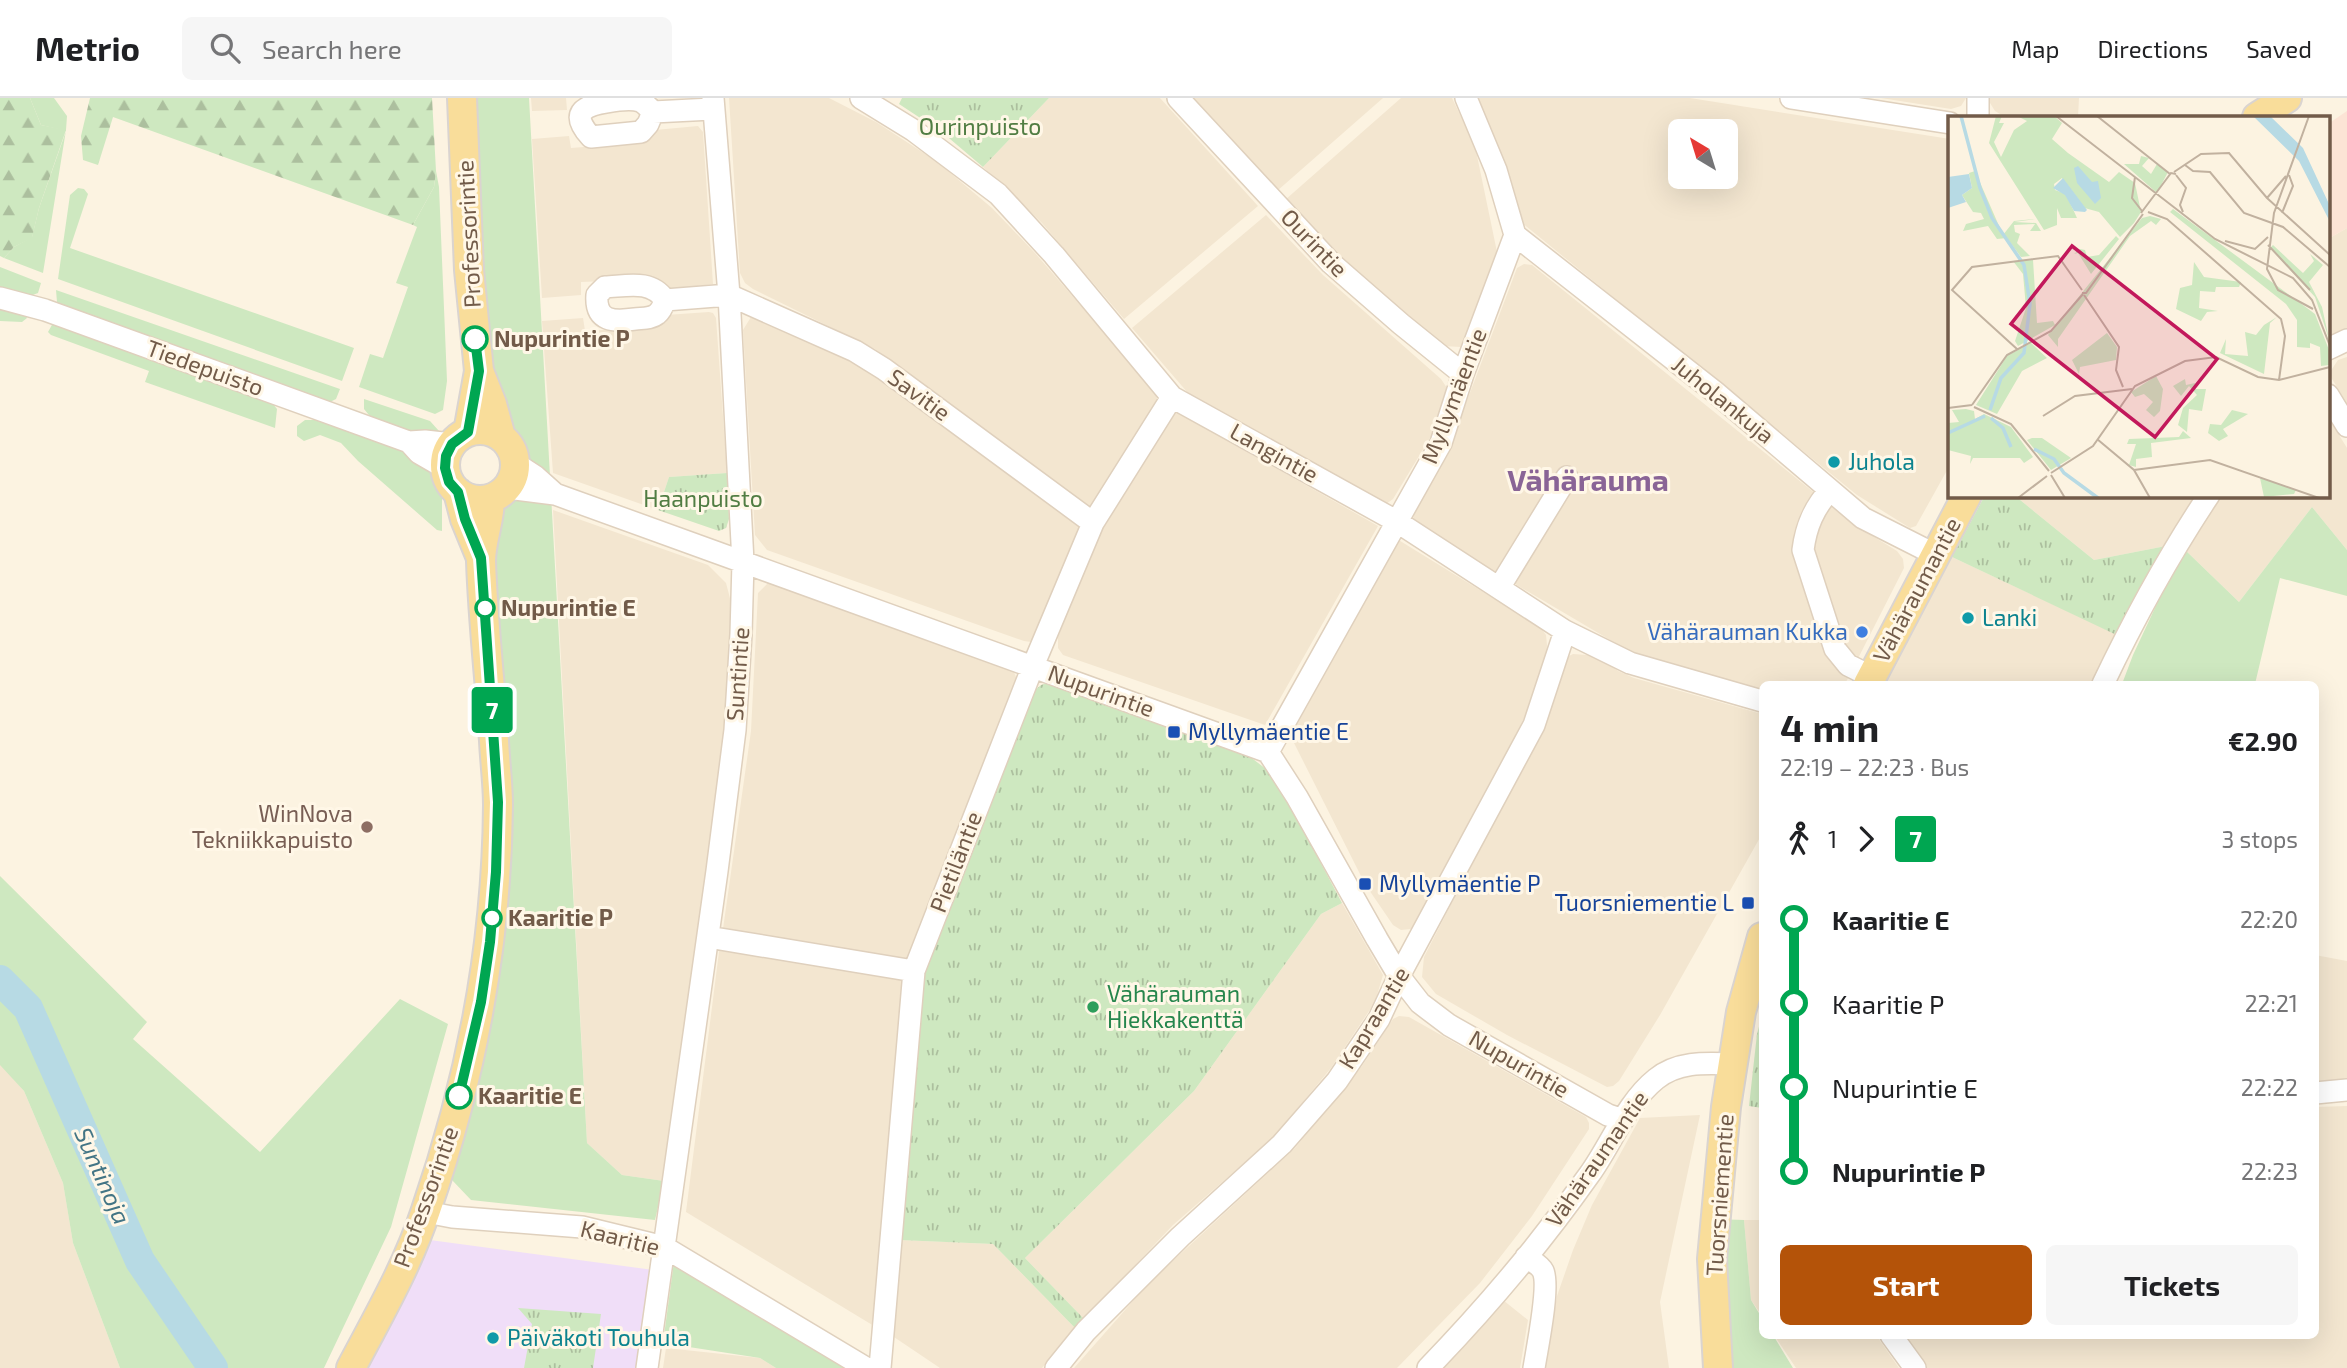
<!DOCTYPE html>
<html lang="en">
<head>
<meta charset="utf-8">
<style>
  body { margin:0; font-family:"Exo 2",sans-serif; background:#f6f6f6; color:#202124; height:100vh; display:flex; flex-direction:column; font-size:26px; white-space:nowrap }
  * { box-sizing:border-box; margin:0 }
  p { font-size:23px; color:#757577 }
  .icon { flex:none; width:38px; height:38px; fill:none; stroke:currentColor; stroke-width:2; stroke-linecap:round; stroke-linejoin:round }
  .map { position:relative; flex:1; overflow:hidden }
  .drawer { position:absolute; left:1759px; top:583px; width:560px; height:658px; display:flex; flex-direction:column; background:#fff; border-radius:10px; box-shadow:0 7px 28px #0002 }
  .drawer>* { flex:none }
  .badge { padding:0 14px; border-radius:5px; font-size:24px; line-height:46px }
  .needle { width:46px; rotate:322deg }
  .tools { position:absolute; left:1668px; top:21px; display:grid; gap:14px }
  .tools a { display:grid; place-items:center; width:70px; height:70px; border-radius:10px; background:#fff; box-shadow:0 7px 28px #0002; font-size:35px }
  .map>.badge { position:absolute; translate:-50% -50%; box-shadow:0 0 0 4px #fff }
  .legs { display:flex; align-items:center; gap:10px; height:77px; padding:0 21px; font-size:23px }
  .legs p { margin-inline-start:auto }
  .head { display:flex; align-items:center; justify-content:space-between; height:119px; padding:0 21px }
  h1 { font-size:38px; font-weight:700; line-height:52px }
  .cta { display:flex; gap:14px; margin-top:auto; padding:14px 21px }
  .cta a { flex:1; height:80px; border-radius:10px; background:#b45309; color:#fff; font-size:28px; font-weight:700; line-height:80px; text-align:center }
  .cta a+a { background:#f6f6f6; color:#202124 }
  ul { padding:0 21px; list-style:none }
  li { display:flex; align-items:center; gap:24px; height:84px; font-size:26px }
  li i { display:grid; place-items:center; width:10px; height:100%; margin:0 9px; background:currentColor }
  li i::after { content:''; width:18px; height:18px; margin:-9px; border:5px solid; border-radius:50%; background:#fff }
  li p { margin-inline-start:auto }
  li:first-child i { background:linear-gradient(#0000 50%,currentColor 0) }
  li:last-child i { background:linear-gradient(currentColor 50%,#0000 0) }
  header { display:flex; align-items:center; gap:42px; box-sizing:border-box; height:98px; padding:0 35px; background:#fff; border-bottom:2px solid #e0e0e0 }
  header strong { font-size:33px }
  nav { display:flex; gap:38px; margin-inline-start:auto; font-size:24px }
  .search { width:490px; height:63px; background:#f6f6f6; display:flex; align-items:center; gap:18px; box-sizing:border-box; padding:0 24px; border-radius:10px; color:#757577; font-size:26px }
  .map>svg:first-child { display:block }
  .residential { fill:#f3e6d0; fill-rule:evenodd }
  .commercial { fill:#fce4d5 }
  .education { fill:#f0def8 }
  .green { fill:#cee8c0 }
  .forest { fill:url(#forest-firs) }
  .park { fill:url(#park-tufts) }
  .lines { fill:none; stroke-linecap:round; stroke-linejoin:round }
  .river { stroke:#b7dae4; stroke-width:30 }
  .minor-casing { stroke:#dfd0bd; stroke-width:24 }
  .major-casing { stroke:#dad4d0; stroke-width:32 }
  .minor { stroke:#fff; stroke-width:21 }
  .major { stroke:#f9dd9a; stroke-width:28 }
  .line-1-casing { stroke:#fff; stroke-width:16 }
  .line-1 { stroke:#00a651; stroke-width:10 }
  .stop-1-dot { fill:#fff; stroke:#00a651; stroke-width:3.5 }
  .culture-dot { fill:#0f9aa8; stroke:#fff7e7; stroke-width:2.5 }
  .shop-dot { fill:#3f7fe0; stroke:#fff7e7; stroke-width:2.5 }
  .transit-dot { fill:#1a4fb4; stroke:#fff7e7; stroke-width:2.5 }
  .education-dot { fill:#8d6e63; stroke:#fff7e7; stroke-width:2.5 }
  .leisure-dot { fill:#2e9e5b; stroke:#fff7e7; stroke-width:2.5 }
  .labels { text-anchor:middle; stroke-width:6; stroke-linejoin:round; paint-order:stroke }
  .park-label { font-size:23px; fill:#517d43; stroke:#fff7e7 }
  .street-label { font-size:23px; fill:#725b49; stroke:#fff7e7 }
  .stop-label { font-size:23px; font-weight:bold; fill:#725b49; stroke:#fff7e7; text-anchor:start }
  .culture-label { font-size:23px; fill:#0d838f; stroke:#fff7e7; text-anchor:start }
  .shop-label { font-size:23px; fill:#366cbe; stroke:#fff7e7; text-anchor:end }
  .transit-label { font-size:23px; fill:#164399; stroke:#fff7e7; text-anchor:start }
  .education-label { font-size:23px; fill:#785e54; stroke:#fff7e7; text-anchor:end }
  .leisure-label { font-size:23px; fill:#27864d; stroke:#fff7e7; text-anchor:start }
  .water-label { font-size:24px; font-style:italic; fill:#437585; stroke:#fff7e7 }
  .district-label { font-size:30px; font-weight:bold; fill:#896496; stroke:#fff7e7 }
  .inset-river { fill:none; stroke:#b7dae4; stroke-width:3.5 }
  .inset-road { fill:none; stroke:#c1b19f; stroke-width:2 }
  .view { fill:#c2185b; fill-opacity:0.15; stroke:#c2185b; stroke-width:3.5 }
  .inset-edge { fill:none; stroke:#725b49; stroke-width:3.5 }
</style>
</head>
<body>
<header>
<strong>Metrio</strong>
<div class="search"><svg class="icon" aria-label="search" viewBox="0 0 24 24"><circle cx="10" cy="10" r="6"/><path d="M15 15l6 6"/></svg>Search here</div>
<nav><a>Map</a><a>Directions</a><a>Saved</a></nav>
</header>
<div class="map">
<svg width="2347" height="1270" viewBox="0 0 2347 1270">
  <defs>
    <pattern id="forest-firs" width="22" height="20" patternUnits="userSpaceOnUse" patternTransform="scale(1.75)"><rect width="22" height="20" fill="#cee8c0"/><path d="M5 1l3.5 6h-7zM16 11l3.5 6h-7z" fill="#acbf9e"/></pattern>
    <pattern id="park-tufts" width="24" height="20" patternUnits="userSpaceOnUse" patternTransform="scale(1.75)"><rect width="24" height="20" fill="#cee8c0"/><path d="M3 7l-1-3M5 7V3M7 7l1-3M15 17l-1-3M17 17v-4M19 17l1-3" fill="none" stroke="#acbf9e"/></pattern>
  </defs>
  <rect width="100%" height="100%" fill="#fcf3e1"/>
  <path class="residential" d="M531,0H566L567,12L532,13Z
    M729,0H829L876,24L936,63L992,110L1035,155L1152,290L1157,300L1156,308L1092,410L875,251L753,191L745,185L740,175Z
    M1049,0H1160L1258,108L1124,221L1042,125L983,69Z
    M1193,0H1383L1277,93Z
    M1401,0H1452L1475,48L1497,154L1461,249L1443,248L1365,183L1285,102Z
    M1477,0H1690L1950,41V367L1916,428L1910,430L1857,397L1522,125L1515,114L1502,59ZM1680,33H1726V79H1680Z
    M1881,0H1966L1961,8L1951,11Z
    M1987,0H2079L2078,19H2005L1995,13Z
    M698,28L703,34L713,186L666,192L656,181L581,184V197L542,200L532,41L569,38L571,50L646,44L655,32Z
    M1266,117L1323,177L1441,281L1447,290V300L1436,330L1393,401L1386,406L1377,405L1188,295L1132,230Z
    M2347,130V230L2328,239V141Z
    M1524,166L1532,167L1853,426L1897,453L1903,461L1904,470L1845,586H1762V591L1634,556L1418,429L1413,421L1415,413L1445,361L1517,170Z
    M709,214L713,215L716,220L727,375L669,379L658,412L553,375L542,223L583,220L585,233L658,229L666,217Z
    M751,219L759,220L867,269L1084,431L1038,539L1031,544L1024,543L767,452L755,437L743,232Z
    M2347,259V305L2332,281L2330,274L2338,262Z
    M1175,313L1378,428L1265,627L1063,557L1058,550V539L1099,436Z
    M2328,319L2347,350V452L2312,409L2239,504L2183,450L2220,397H2328Z
    M2014,397H2198L2166,448L2094,462Z
    M553,412L708,467L726,485L732,508L723,650L664,1083L622,1077L587,1045Z
    M1397,441L1540,529L1546,537L1547,547L1546,565L1536,595L1504,661L1418,824L1411,831L1401,832L1393,827L1365,786L1292,641L1291,630Z
    M1952,459L2120,538L2101,586H1885Z
    M768,485L1014,574L1018,584L907,864L723,831L751,633L758,495Z
    M1573,556L1600,558L1618,573L1634,580L1762,616V736L1660,917L1619,983L1613,988L1607,989L1507,937L1436,896L1422,879L1424,859L1541,631L1565,560Z
    M1342,805L1383,877L1375,904L1331,970L1273,1040L1173,1127L1084,1221L1025,1160L1194,993L1321,816Z
    M720,846L903,876L874,1228L686,1114Z
    M2315,857L2347,863V991L2315,992Z
    M1399,918L1409,919L1586,1019L1589,1025V1031L1532,1118L1480,1185L1397,1270H1074L1148,1186L1295,1050L1362,968L1393,921Z
    M0,965L24,993L63,1085L73,1145L120,1270H0Z
    M2347,1008V1270H1915L1891,1237H2315V1009Z
    M1700,1017L1660,1204L1669,1270H1545L1557,1198L1573,1152L1592,1107L1640,1020Z
    M1744,1122H1762V1218L1751,1202Z
    M899,1142L993,1146L1075,1230L1042,1270H940L888,1235Z
    M1503,1202L1528,1222L1520,1270H1443Z
    M1774,1237H1876L1899,1270H1796Z
    M666,1250L760,1260L776,1270H663Z"/>
  <path class="commercial" d="M2347,13V130L2328,141V26Z"/>
  <path class="education" d="M415,1140L661,1173L647,1270H361Z"/>
  <path class="green" d="M30,0H54L67,18L66,32L43,175L4,160L14,149L32,139L39,110L66,33L41,27Z
    M465,0H529L587,1045L622,1077L664,1083L655,1122L471,1102L452,1082L497,726L490,419L535,373L477,261Z
    M436,73L439,89L447,283L443,312L435,316L359,289L370,256L383,260L408,189L396,185L417,129L413,127L434,89Z
    M78,90L84,91L88,96L70,150L354,250L342,283L58,181L70,97Z
    M0,169L41,185L38,195L30,198L0,190Z
    M56,192L340,291L336,301L328,305L61,210L57,204Z
    M0,210L24,214L27,220L22,224L0,223Z
    M53,225L273,306L277,311L275,330L145,284L149,273L51,237L48,234Z
    M364,301L430,323L439,333L438,338L430,340L373,322L364,311Z
    M305,322H315L436,365L442,375V433L437,432L358,363L341,345L320,337L304,343L297,338V328Z
    M2312,409L2347,452V498L2280,480L2255,586H2122L2133,557L2183,450L2239,504Z
    M0,778L147,924L133,941L260,1054L400,901L448,926L391,1129L324,1270H120L73,1145L63,1085L24,993L0,967Z
    M1715,1121L1744,1122L1751,1202L1762,1220V1237H1773L1793,1270H1723Z
    M675,1156L861,1270H776L760,1260L663,1245Z"/>
  <path class="forest" d="M0,0H30L41,27L66,32L39,110L32,140L14,149L4,160L0,158Z
    M90,0H432L436,73L434,89L413,127L113,19L98,67L83,62L81,38Z"/>
  <path class="park" d="M902,0H1049L983,69L943,35L899,6Z
    M727,375L729,421L726,430L719,433L658,412L669,379Z
    M1985,397H2014L2094,462L2166,448L2125,541L1952,459Z
    M1048,585L1249,658L1266,671L1280,688L1342,805L1321,816L1194,993L1025,1160L1084,1221L1075,1230L993,1146L899,1142L924,872L1034,593L1041,587Z
    M1762,917V1010L1749,1008L1757,936Z
    M518,1210L601,1216L593,1270H524L532,1226Z"/>
  <g class="lines">
    <path class="river" d="M0,882L28,910L140,1163L213,1270"/>
    <g class="minor-casing">
      <path id="minor" d="M861,0L913,32L998,96L1054,157L1172,299L1396,423L1565,533L1630,565L1762,603
        M1178,0L1331,165L1401,226L1463,276
        M1791,0L1950,25
        M653,14L648,26L641,34L591,39C570,16 582,8 607,4C618,2 630,0 640,3C645,5 649,10 653,14L712,11
        M1978,19V0
        M1515,137L1715,294L1863,420L1936,457
        M0,200L45,212L409,344L425,343L452,346
        M665,202C663,208 661,213 657,216C651,221 642,220 635,221C614,224 595,224 597,197L605,189C627,188 651,181 665,202L729,197L855,253L884,271L1093,425
        M2328,251L2347,242
        M2328,297L2347,328
        M409,344L419,355L445,370
        M515,365L535,378L555,396
        M507,390L555,396L1268,654L1297,699L1377,841L1399,878L1420,905L1449,927L1608,1017L1623,1022
        M1830,392C1814,410 1806,428 1803,452L1835,551L1848,567L1872,579
        M1499,490L1567,379
        M2103,586C2134,521 2169,457 2209,397
        M1268,654L1441,345L1463,276L1515,137L1496,72L1466,0
        M708,839L914,873
        M2315,995L2347,992
        M426,1114L452,1119L582,1129L664,1149L866,1270
        M1526,1159C1532,1163 1540,1167 1543,1173C1550,1188 1537,1251 1534,1270
        M1891,1237L1915,1270
        M647,1270L717,773L735,632L741,536L743,464L729,197L713,0
        M880,1270L914,873L1033,568L1093,425L1172,299
        M1056,1270L1086,1233L1180,1139L1282,1046L1337,983L1379,921L1399,878L1534,627L1565,533
        M1428,1270C1486,1210 1541,1145 1589,1077C1611,1047 1626,1005 1656,981C1678,963 1706,965 1732,966"/>
    </g>
    <g class="major-casing">
      <path id="major" d="M462,0L469,172L479,273L492,306L501,339
        M2257,19L2287,0
        M445 367a35 35 0 1 1 70 0a35 35 0 1 1-70 0Z
        M468,334L479,273
        M458,394L465,421L481,460
        M1868,586L1967,397
        M351,1270C378,1219 408,1167 426,1112C471,982 497,844 498,707C498,686 495,664 494,643C490,583 483,523 481,463C481,443 490,422 490,401
        M1718,1270L1712,1161L1726,1009L1741,914L1762,839"/>
    </g>
    <use href="#minor" class="minor"/>
    <use href="#major" class="major"/>
  </g>
  <g class="lines">
    <g class="line-1-casing">
      <path id="line-1" d="M459,998L481,904L490,844L496,774L498,704L481,460L465,421L458,394L449,384L445,370L446,358L452,346L468,334L479,273L475,241"/>
    </g>
    <use href="#line-1" class="line-1"/>
  </g>
  <g class="stop-1-dot">
    <circle cx="475" cy="241" r="12"/>
    <circle cx="485" cy="510" r="9"/>
    <circle cx="492" cy="820" r="9"/>
    <circle cx="459" cy="998" r="12"/>
  </g>
  <g class="culture-dot">
    <circle cx="1834" cy="364" r="7"/>
    <circle cx="1968" cy="520" r="7"/>
    <circle cx="493" cy="1240" r="7"/>
  </g>
  <circle class="shop-dot" cx="1862" cy="534" r="7"/>
  <g class="transit-dot">
    <rect x="1167" y="627" width="14" height="14" rx="3.5"/>
    <rect x="1358" y="779" width="14" height="14" rx="3.5"/>
    <rect x="1741" y="798" width="14" height="14" rx="3.5"/>
  </g>
  <circle class="education-dot" cx="367" cy="729" r="7"/>
  <circle class="leisure-dot" cx="1093" cy="909" r="7"/>
  <g class="labels">
    <g class="park-label">
      <text x="980" y="37">Ourinpuisto</text>
      <text x="703" y="409">Haanpuisto</text>
    </g>
    <g class="street-label">
      <text transform="translate(469 136) rotate(-93)" y="8">Professorintie</text>
      <text transform="translate(1314 145) rotate(46)" y="8">Ourintie</text>
      <text transform="translate(205 270) rotate(20)" y="8">Tiedepuisto</text>
      <text transform="translate(919 297) rotate(36)" y="8">Savitie</text>
      <text transform="translate(1454 298) rotate(-69)" y="8">Myllymäentie</text>
      <text transform="translate(1723 302) rotate(39)" y="8">Juholankuja</text>
      <text transform="translate(1274 355) rotate(29)" y="8">Langintie</text>
      <text transform="translate(1917 492) rotate(-62)" y="8">Vähäraumantie</text>
      <text transform="translate(738 576) rotate(-86)" y="8">Suntintie</text>
      <text transform="translate(1101 593) rotate(20)" y="8">Nupurintie</text>
      <text transform="translate(956 764) rotate(-69)" y="8">Pietiläntie</text>
      <text transform="translate(1374 920) rotate(-59)" y="8">Kapraantie</text>
      <text transform="translate(1519 966) rotate(30)" y="8">Nupurintie</text>
      <text transform="translate(1597 1061) rotate(-55)" y="8">Vähäraumantie</text>
      <text transform="translate(1720 1097) rotate(-86)" y="8">Tuorsniementie</text>
      <text transform="translate(426 1099) rotate(-70)" y="8">Professorintie</text>
      <text transform="translate(620 1140) rotate(14)" y="8">Kaaritie</text>
    </g>
    <g class="stop-label">
      <text x="494" y="249">Nupurintie P</text>
      <text x="501" y="518">Nupurintie E</text>
      <text x="508" y="828">Kaaritie P</text>
      <text x="478" y="1006">Kaaritie E</text>
    </g>
    <g class="culture-label">
      <text x="1848" y="372">Juhola</text>
      <text x="1982" y="528">Lanki</text>
      <text x="507" y="1248">Päiväkoti Touhula</text>
    </g>
    <g class="shop-label">
      <text x="1848" y="542">Vähärauman Kukka</text>
    </g>
    <g class="transit-label">
      <text x="1188" y="642">Myllymäentie E</text>
      <text x="1379" y="794">Myllymäentie P</text>
      <text x="1734" y="813" text-anchor="end">Tuorsniementie L</text>
    </g>
    <g class="education-label">
      <text x="353" y="724">WinNova<tspan x="353" dy="26">Tekniikkapuisto</tspan></text>
    </g>
    <g class="leisure-label">
      <text x="1107" y="904">Vähärauman<tspan x="1107" dy="26">Hiekkakenttä</tspan></text>
    </g>
    <g class="water-label">
      <text transform="translate(102 1078) rotate(66)" y="8">Suntinoja</text>
    </g>
    <g class="district-label">
      <text x="1588" y="393">Vähärauma</text>
    </g>
  </g>
  <g transform="translate(1948 18)">
    <rect width="382" height="382" fill="#fcf3e1"/>
    <path d="M27,55L55,119L66,105L87,103L66,106L88,107L93,115H82L87,108L66,109L67,116L72,118L69,127L82,140L73,141L59,122L49,123L40,110L15,115L18,108L36,103L33,97L25,96L14,79L24,72L21,57ZM225,93L367,198L381,234V249L373,250L372,231L362,227V232L349,231V204L338,188L222,96ZM202,100L213,103L208,109L203,105L182,120L110,223V231L100,219L194,102ZM325,129L355,157L366,145L362,138L375,149L361,166L374,191L381,223L367,181L322,132ZM85,144L89,207L105,205L107,209L70,230L67,225L78,192L75,158L65,145ZM83,227L99,242L74,255L49,298L28,289L59,240ZM237,263L238,269L247,267V273H258L254,295L241,293L239,316L230,309L235,292L249,279L241,270L233,280L225,270ZM18,293L26,295L27,303L36,298L63,311L85,341L76,347L72,342H25L22,348L23,340L0,334V307L11,306L4,294ZM284,294L300,298L275,313L280,320L271,325L260,317L262,308L273,309ZM235,315L243,322L203,327L204,341L188,343V351L181,349L188,328H179L181,323L231,321ZM84,322H94L123,342L103,354L79,324Z" fill="#cee8c0"/>
    <path d="M48,0H54L51,7H56L46,26L53,41L66,14L79,5L69,0H106L114,7L104,23L120,37L161,66L171,56L187,67L193,96L186,107L172,121L151,96L133,91L114,62L106,68L107,74L118,78L129,102H113L109,92V109L96,114L41,27ZM193,40L201,42L194,50L203,58L209,48L220,56L209,77L176,48H191ZM168,120L171,123L143,158L130,137L126,138L132,133L137,134L139,141L151,139ZM246,146L256,161L293,166L291,171H268L267,176L252,175L251,192L270,195L259,196L253,205L228,193L232,172L244,169ZM312,362L348,374L346,378L316,381Z" fill="#cee8c0"/>
    <path d="M329,201L322,207L316,258L272,237L278,223L277,238L300,240L297,216L308,219L316,209ZM159,217L169,231L168,244L132,251L131,258L124,244ZM208,260L215,273L212,295L206,301L198,294L205,286L196,278L187,281L183,276Z" fill="#cee8c0"/>
    <path d="M305,0H322L355,32L381,88V104L351,45ZM130,50L144,66L150,65L153,82L147,88L129,67L126,52ZM21,58L24,72L14,79L18,86L0,92V61ZM115,62L139,94L137,96L126,95L117,79L105,72Z" fill="#b7dae4"/>
    <path class="inset-river" d="M13,0L32,72L44,102L76,149L82,188L76,237L53,262L42,294M43,302L55,312L63,331M0,317L37,300M86,333L106,343L116,357L150,382"/>
    <path class="inset-road" d="M108,0L267,123L345,162L364,184L382,230M149,0L222,58M361,0L326,97L319,153L330,174L365,193M237,49L245,55L262,56L296,97L335,111L382,151M226,56L253,38L281,37L319,82L382,139M228,59L238,72L232,89L235,96M187,61L184,82L194,95M319,82L338,60M200,96L219,103L333,203L337,220L331,264M193,97L223,57L228,58M334,97L345,70L341,59M277,125L307,133L320,121M320,129L362,174M134,177H138L195,98M136,179L171,231L168,254L175,271M69,233L4,174L24,151L110,140L134,174M24,289L59,239L103,215L135,178M26,291L63,308L101,355M0,292L24,289M95,300L127,280L184,273M149,323L186,354L202,382M186,354L262,344L371,382M103,357L145,330L187,270L237,245L268,241L310,261L331,264L382,251M103,359L117,382M70,382L99,360"/>
    <path class="view" d="M124,130L269,243L207,321L63,208Z"/>
    <rect width="382" height="382" class="inset-edge"/>
  </g>
</svg>
<div class="tools">
<a><svg class="needle" viewBox="-14 -14 28 28"><path d="M0-13l5 13h-10z" fill="#e53935"/><path d="M0 13l5-13h-10z" fill="#757577"/></svg></a>
</div>
<b class="badge" style="left:492px;top:612px;background:#00a651;color:#fff">7</b>
<section class="drawer">
<div class="head"><div><h1>4 min</h1><p>22:19 – 22:23 · Bus</p></div><b>€2.90</b></div>
<div class="legs"><svg class="icon" aria-label="walk" viewBox="0 0 24 24"><circle cx="13" cy="4" r="2"/><path d="M13 8l-2 6 4 7M11 14l-3 7M7 12l3-4h3l4 4"/></svg>1<svg class="icon" aria-label="forward" viewBox="0 0 24 24"><path d="M9 5l7 7-7 7"/></svg><b class="badge" style="background:#00a651;color:#fff">7</b><p>3 stops</p></div>
<ul>
<li><i style="color:#00a651"></i><b>Kaaritie E</b><p>22:20</p></li>
<li><i style="color:#00a651"></i><span>Kaaritie P</span><p>22:21</p></li>
<li><i style="color:#00a651"></i><span>Nupurintie E</span><p>22:22</p></li>
<li><i style="color:#00a651"></i><b>Nupurintie P</b><p>22:23</p></li>
</ul>
<div class="cta"><a>Start</a><a>Tickets</a></div>
</section>
</div>
</body>
</html>
